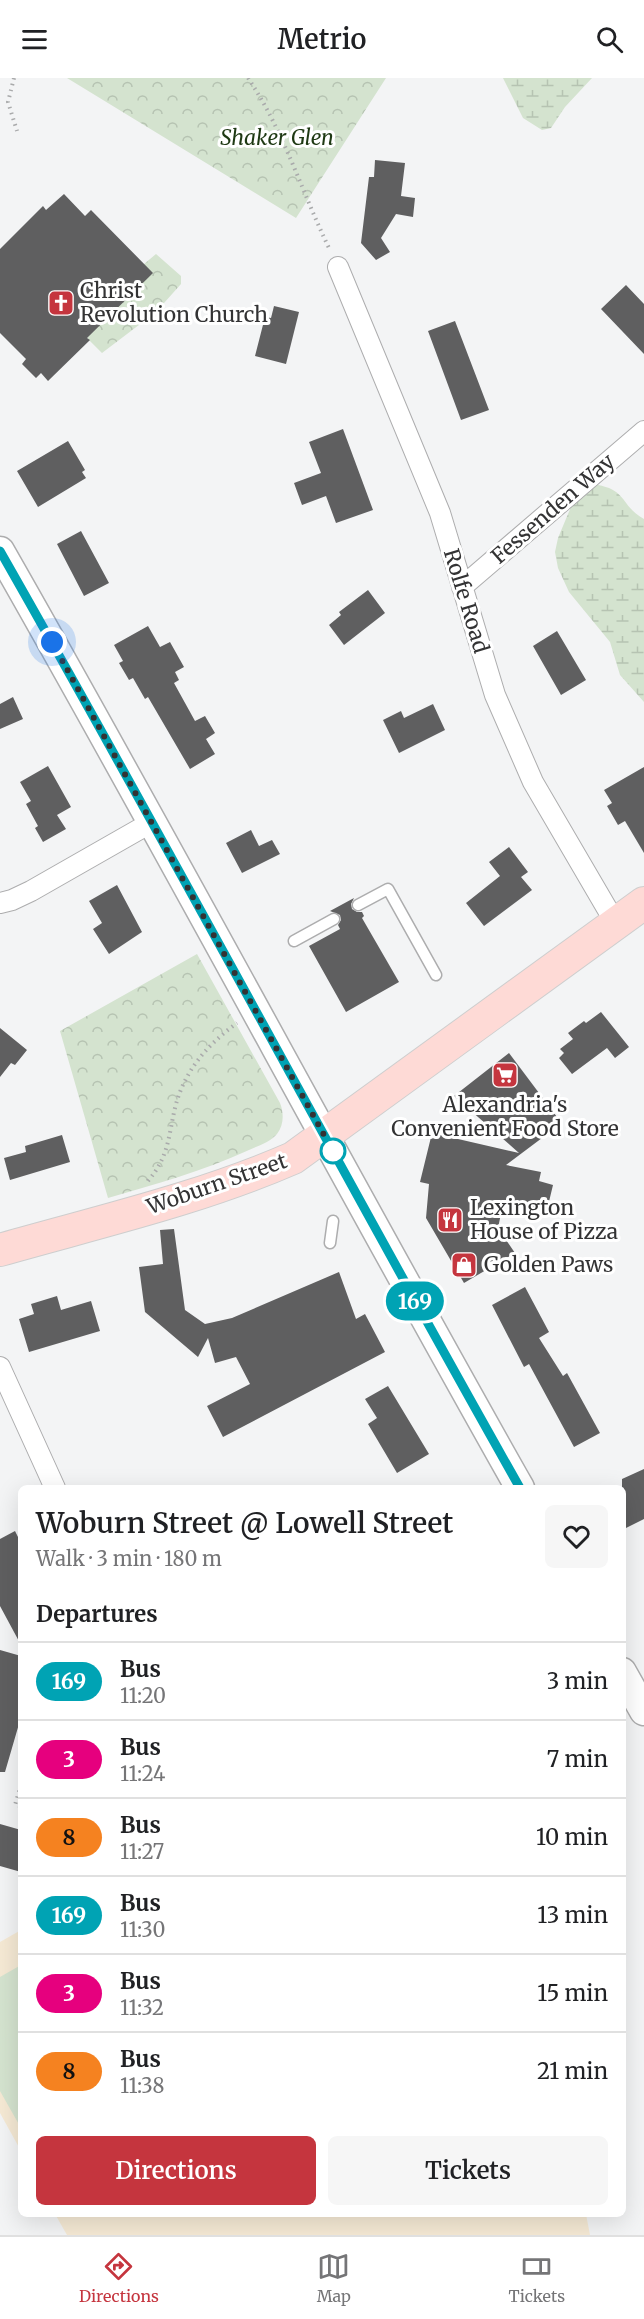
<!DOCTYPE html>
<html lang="en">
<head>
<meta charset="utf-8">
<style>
  body { margin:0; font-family:Merriweather,serif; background:#f6f6f6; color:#202124; height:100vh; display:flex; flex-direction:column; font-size:22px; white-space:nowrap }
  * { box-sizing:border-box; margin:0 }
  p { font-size:20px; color:#757577 }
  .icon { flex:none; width:33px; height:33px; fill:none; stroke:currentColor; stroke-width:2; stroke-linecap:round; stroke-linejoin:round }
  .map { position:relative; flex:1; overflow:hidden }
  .panel { position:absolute; left:18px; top:1407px; width:608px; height:732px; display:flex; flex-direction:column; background:#fff; border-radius:9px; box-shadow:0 6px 24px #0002 }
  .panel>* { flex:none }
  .badge { padding:0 12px; border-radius:20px; font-size:21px; line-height:39px }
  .you { position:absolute; width:30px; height:30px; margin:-15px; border:4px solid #fff; border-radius:50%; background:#1a73e8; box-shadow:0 0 0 9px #1a73e833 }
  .map>.badge { position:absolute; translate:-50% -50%; box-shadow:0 0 0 3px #fff }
  h2 { padding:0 18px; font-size:22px; line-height:54px }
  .round { display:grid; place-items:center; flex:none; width:63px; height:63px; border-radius:9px; background:#f6f6f6 }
  .headline { display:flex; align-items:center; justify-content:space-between; height:102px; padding:0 18px }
  h1 { font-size:28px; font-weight:600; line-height:45px }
  .cta { display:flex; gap:12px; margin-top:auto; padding:12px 18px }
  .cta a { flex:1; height:69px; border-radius:9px; background:#c5353e; color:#fff; font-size:24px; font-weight:600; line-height:69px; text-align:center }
  .cta a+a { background:#f6f6f6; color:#202124 }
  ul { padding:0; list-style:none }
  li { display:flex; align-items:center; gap:18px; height:78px; padding:0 18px; border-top:2px solid #e0e0e0 }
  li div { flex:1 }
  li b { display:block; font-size:22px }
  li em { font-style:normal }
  li .badge { min-width:66px; font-weight:700; text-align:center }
  header { display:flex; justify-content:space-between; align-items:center; height:78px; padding:0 18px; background:#fff; font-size:27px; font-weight:600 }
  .tab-bar { display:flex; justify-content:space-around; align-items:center; height:84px; border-top:2px solid #e0e0e0; background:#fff; font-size:16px; color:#757577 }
  .tab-bar a { display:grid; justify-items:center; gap:3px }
  .tab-bar .on { color:#c5353e }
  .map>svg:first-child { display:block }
  .education { fill:#f5e9d4 }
  .wetland { fill:url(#wetland-marsh) }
  .park { fill:url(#park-crowns) }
  .garden { fill:#d4e3cf }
  .building { fill:#5f5f60 }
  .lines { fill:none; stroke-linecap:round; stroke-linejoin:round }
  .service-casing { stroke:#adadae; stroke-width:13 }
  .minor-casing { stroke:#adadae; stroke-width:22 }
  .secondary-casing { stroke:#adadae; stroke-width:31 }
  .primary-casing { stroke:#cecece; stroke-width:34 }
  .path { stroke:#a9aaab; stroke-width:4; stroke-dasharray:1.5 4.5; stroke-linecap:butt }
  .service { stroke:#fff; stroke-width:10 }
  .minor { stroke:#fff; stroke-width:20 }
  .secondary { stroke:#fff; stroke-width:28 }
  .primary { stroke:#fedad6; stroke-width:32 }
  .line-casing { stroke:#fff; stroke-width:14 }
  .line { stroke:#00a3b4; stroke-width:9 }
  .walk { stroke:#333334; stroke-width:6; stroke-dasharray:0 10.8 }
  .stop-dot { fill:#fff; stroke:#00a3b4; stroke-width:3 }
  .labels { text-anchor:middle; stroke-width:6; stroke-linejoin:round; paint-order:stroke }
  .park-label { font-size:21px; font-style:italic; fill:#1e3913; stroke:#fff }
  .poi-label { font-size:21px; fill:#333334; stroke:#fff; text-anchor:start }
  .street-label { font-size:21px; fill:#333334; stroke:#fff }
</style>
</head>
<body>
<header><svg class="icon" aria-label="menu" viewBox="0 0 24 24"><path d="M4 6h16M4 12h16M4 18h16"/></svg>Metrio<svg class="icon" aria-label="search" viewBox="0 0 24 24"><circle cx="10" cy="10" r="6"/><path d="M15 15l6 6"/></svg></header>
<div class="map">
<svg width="644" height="2157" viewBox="0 0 644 2157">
  <defs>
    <pattern id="wetland-marsh" width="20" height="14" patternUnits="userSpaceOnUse" patternTransform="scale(1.5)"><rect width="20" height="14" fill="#d4e3cf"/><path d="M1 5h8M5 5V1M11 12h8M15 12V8" fill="none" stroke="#b6c3b2"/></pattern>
    <pattern id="park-crowns" width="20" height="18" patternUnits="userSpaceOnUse" patternTransform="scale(1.5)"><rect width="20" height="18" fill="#d4e3cf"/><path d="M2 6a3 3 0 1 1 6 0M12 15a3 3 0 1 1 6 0" fill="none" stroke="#b6c3b2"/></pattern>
  </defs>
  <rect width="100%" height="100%" fill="#f3f4f5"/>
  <path class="education" d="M21,1852V2073L0,2035V1864Z
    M55,2136H586L590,2157H67Z"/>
  <path class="wetland" d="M503,0H592L565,29L551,50L542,52L523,40Z
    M592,406C629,411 618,426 644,441V624L620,597L610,564L569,514L558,490L555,474L558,460L573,424Z"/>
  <path class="park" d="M67,0H386L296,140Z
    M156,176L181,198V206L156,234L102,275L87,260L144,186Z
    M197,876L280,1025C284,1035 284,1047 277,1056C270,1064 258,1068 249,1072C203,1093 156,1106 108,1120L60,953Z"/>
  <path class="garden" d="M21,1887V2050L0,2013V1899Z"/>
  <path class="building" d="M375,82L405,85L401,118L415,120L413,139L396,136L381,160L390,174L376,182L361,165L369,99H374Z
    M64,116L85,138L91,132L153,195L87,260L90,262L48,303L41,295L36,300L22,286L26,281L0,255V171L43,128L46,132Z
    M626,207L644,226V276L601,231Z
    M274,228L299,234L286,286L255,278L265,239L271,240Z
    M455,243L489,332L461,342L428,253Z
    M343,351L373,432L336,445L326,418L302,427L294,405L321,395L309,364Z
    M68,363L85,392L82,394L86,400L38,429L17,393Z
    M81,453L109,505L84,518L57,466Z
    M368,512L385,535L344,567L329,547L341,537L339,534Z
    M148,548L160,569L170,564L184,589L175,594L179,602L174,605L195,643L205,638L215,655L206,661L215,676L190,691L148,619L145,621L133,600L129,602L119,585L123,583L114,567Z
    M557,553L586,602L561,617L533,568Z
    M13,619L23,641L0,651V626Z
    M433,626L445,652L399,675L383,642L401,633L404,640Z
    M48,688L71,729L57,737L66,751L43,764L35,750L38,748L26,726L31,723L20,704Z
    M644,689V775L625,743L618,747L607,728L612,725L604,712Z
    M251,752L259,768L272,762L280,776L242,795L226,765Z
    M509,769L528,794L521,799L532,812L484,848L466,825L500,798L489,784Z
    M117,807L142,854L109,876L93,851L102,845L89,823Z
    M354,820L351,826L352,831L357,834H362L364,838L362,840L399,904L346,934L309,868L340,851L338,847L341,842L340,837L330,833Z
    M601,934L629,969L615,980L607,970L572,996L559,980L564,975L560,971L573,961L568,955L584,943L586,945Z
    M0,950L27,972L15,987L11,985L0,999Z
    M509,975L557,1039L553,1042L558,1048L506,1087L541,1094L539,1103L553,1107L546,1136L503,1126L498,1150L515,1175L464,1205L426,1140L429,1106L420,1104L432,1055L519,1075L454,1018Z
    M62,1057L70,1084L10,1102L4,1080L26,1074L25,1068Z
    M174,1151L185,1232L205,1246L232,1240L339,1194L356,1241L365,1236L385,1274L223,1359L207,1328L250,1306L236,1279L215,1285L208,1260L198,1279L145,1234L139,1189L163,1186L160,1152Z
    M525,1209L549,1254L539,1260L563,1298L567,1295L600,1355L574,1369L529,1286L524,1289L492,1227Z
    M57,1218L61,1232L91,1223L100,1253L29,1274L19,1241L34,1236L31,1226Z
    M388,1308L429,1376L397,1395L368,1346L377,1340L365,1321Z
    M644,1391V1441L622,1452V1401Z
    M15,1453L21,1465V1567L0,1528V1461Z
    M0,1572L21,1578V1639L5,1694H0Z
    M0,1746L21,1752V1794L0,1788Z"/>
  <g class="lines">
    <g class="service-casing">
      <path id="service" d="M358,827L388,811L436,897
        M294,863L334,841
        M330,1165L333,1143"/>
    </g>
    <g class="minor-casing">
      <path id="minor" d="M338,189L440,435L495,617L533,704L616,846
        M462,509L644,353
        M0,825L12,822L31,813L152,744
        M0,1289L55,1410"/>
    </g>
    <g class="secondary-casing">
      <path id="secondary" d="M0,473C177,783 344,1099 520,1410
        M622,1594L644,1633"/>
    </g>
    <g class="primary-casing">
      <path id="primary" d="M0,1172C98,1144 199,1121 293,1080L644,825"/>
    </g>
    <path class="path" d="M14,0L8,24L17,53
      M248,0C284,53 302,115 330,172
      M148,1103C169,1078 168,1060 175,1030C184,993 207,967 237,945
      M21,1707L15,1727L21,1728"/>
    <use href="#service" class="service"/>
    <use href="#minor" class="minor"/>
    <use href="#secondary" class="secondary"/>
    <use href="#primary" class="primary"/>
  </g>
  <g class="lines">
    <g class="line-casing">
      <path id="line" d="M0,473C177,783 344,1099 520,1410"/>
    </g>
    <use href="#line" class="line"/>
    <path class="walk" d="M52,564L334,1075L333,1073"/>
  </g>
  <defs>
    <g id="church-square" transform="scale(1.35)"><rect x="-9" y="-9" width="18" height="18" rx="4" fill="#c5353e" stroke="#fff"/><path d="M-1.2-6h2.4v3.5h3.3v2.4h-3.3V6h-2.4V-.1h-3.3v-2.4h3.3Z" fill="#fff"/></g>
    <g id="supermarket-square" transform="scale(1.35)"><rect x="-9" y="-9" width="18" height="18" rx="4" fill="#c5353e" stroke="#fff"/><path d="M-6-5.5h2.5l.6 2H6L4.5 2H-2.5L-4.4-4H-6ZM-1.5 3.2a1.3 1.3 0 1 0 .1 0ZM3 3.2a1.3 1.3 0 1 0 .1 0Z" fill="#fff"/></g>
    <g id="restaurant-square" transform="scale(1.35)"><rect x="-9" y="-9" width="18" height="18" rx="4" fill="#c5353e" stroke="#fff"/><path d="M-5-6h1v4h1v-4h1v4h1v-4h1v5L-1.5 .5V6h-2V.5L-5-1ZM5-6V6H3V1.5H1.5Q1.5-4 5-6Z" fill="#fff"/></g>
    <g id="shop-square" transform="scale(1.35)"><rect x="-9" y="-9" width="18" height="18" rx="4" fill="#c5353e" stroke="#fff"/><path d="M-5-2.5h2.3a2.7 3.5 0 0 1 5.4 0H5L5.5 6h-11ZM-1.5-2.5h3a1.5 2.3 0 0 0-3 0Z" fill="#fff"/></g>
  </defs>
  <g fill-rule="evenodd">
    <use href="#church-square" x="61" y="225"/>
    <use href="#supermarket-square" x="505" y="997"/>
    <use href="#restaurant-square" x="450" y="1142"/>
    <use href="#shop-square" x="464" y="1187"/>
  </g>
  <circle class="stop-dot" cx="333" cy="1073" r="12"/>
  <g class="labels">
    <g class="park-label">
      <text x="277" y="67">Shaker Glen</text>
    </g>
    <g class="poi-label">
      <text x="80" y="220">Christ<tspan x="80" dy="24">Revolution Church</tspan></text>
      <text x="505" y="1034" text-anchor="middle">Alexandria's<tspan x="505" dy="24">Convenient Food Store</tspan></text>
      <text x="470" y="1137">Lexington<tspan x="470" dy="24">House of Pizza</tspan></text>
      <text x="484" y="1194">Golden Paws</text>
    </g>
    <g class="street-label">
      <text transform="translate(553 431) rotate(-41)" y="7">Fessenden Way</text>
      <text transform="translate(466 523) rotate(73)" y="7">Rolfe Road</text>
      <text transform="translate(217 1106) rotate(-19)" y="7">Woburn Street</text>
    </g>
  </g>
</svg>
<div class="you" style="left:52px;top:564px"></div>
<b class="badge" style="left:415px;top:1223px;background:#00a3b4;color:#fff">169</b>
<section class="panel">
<div class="headline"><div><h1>Woburn Street @ Lowell Street</h1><p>Walk · 3 min · 180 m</p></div><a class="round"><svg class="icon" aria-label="heart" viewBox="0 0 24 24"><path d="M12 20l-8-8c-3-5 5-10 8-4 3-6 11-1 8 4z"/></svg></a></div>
<h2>Departures</h2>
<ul>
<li><span class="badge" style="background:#00a3b4;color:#fff">169</span><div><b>Bus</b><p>11:20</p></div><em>3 min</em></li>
<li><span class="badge" style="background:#e6007e;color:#fff">3</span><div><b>Bus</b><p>11:24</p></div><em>7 min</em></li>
<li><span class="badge" style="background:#f58220;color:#111">8</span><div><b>Bus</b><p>11:27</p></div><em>10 min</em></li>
<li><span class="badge" style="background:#00a3b4;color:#fff">169</span><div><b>Bus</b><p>11:30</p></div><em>13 min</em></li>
<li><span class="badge" style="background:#e6007e;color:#fff">3</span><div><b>Bus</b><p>11:32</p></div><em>15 min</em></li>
<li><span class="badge" style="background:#f58220;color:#111">8</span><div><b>Bus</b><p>11:38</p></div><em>21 min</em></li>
</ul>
<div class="cta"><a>Directions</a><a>Tickets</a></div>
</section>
</div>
<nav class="tab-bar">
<a class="on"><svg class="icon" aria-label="directions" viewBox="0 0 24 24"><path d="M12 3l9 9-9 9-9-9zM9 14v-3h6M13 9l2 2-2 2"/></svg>Directions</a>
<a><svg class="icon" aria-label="map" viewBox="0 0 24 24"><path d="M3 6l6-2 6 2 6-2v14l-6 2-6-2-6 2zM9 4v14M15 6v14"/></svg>Map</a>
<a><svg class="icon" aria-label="tickets" viewBox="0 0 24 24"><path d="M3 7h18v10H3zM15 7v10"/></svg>Tickets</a>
</nav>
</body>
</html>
